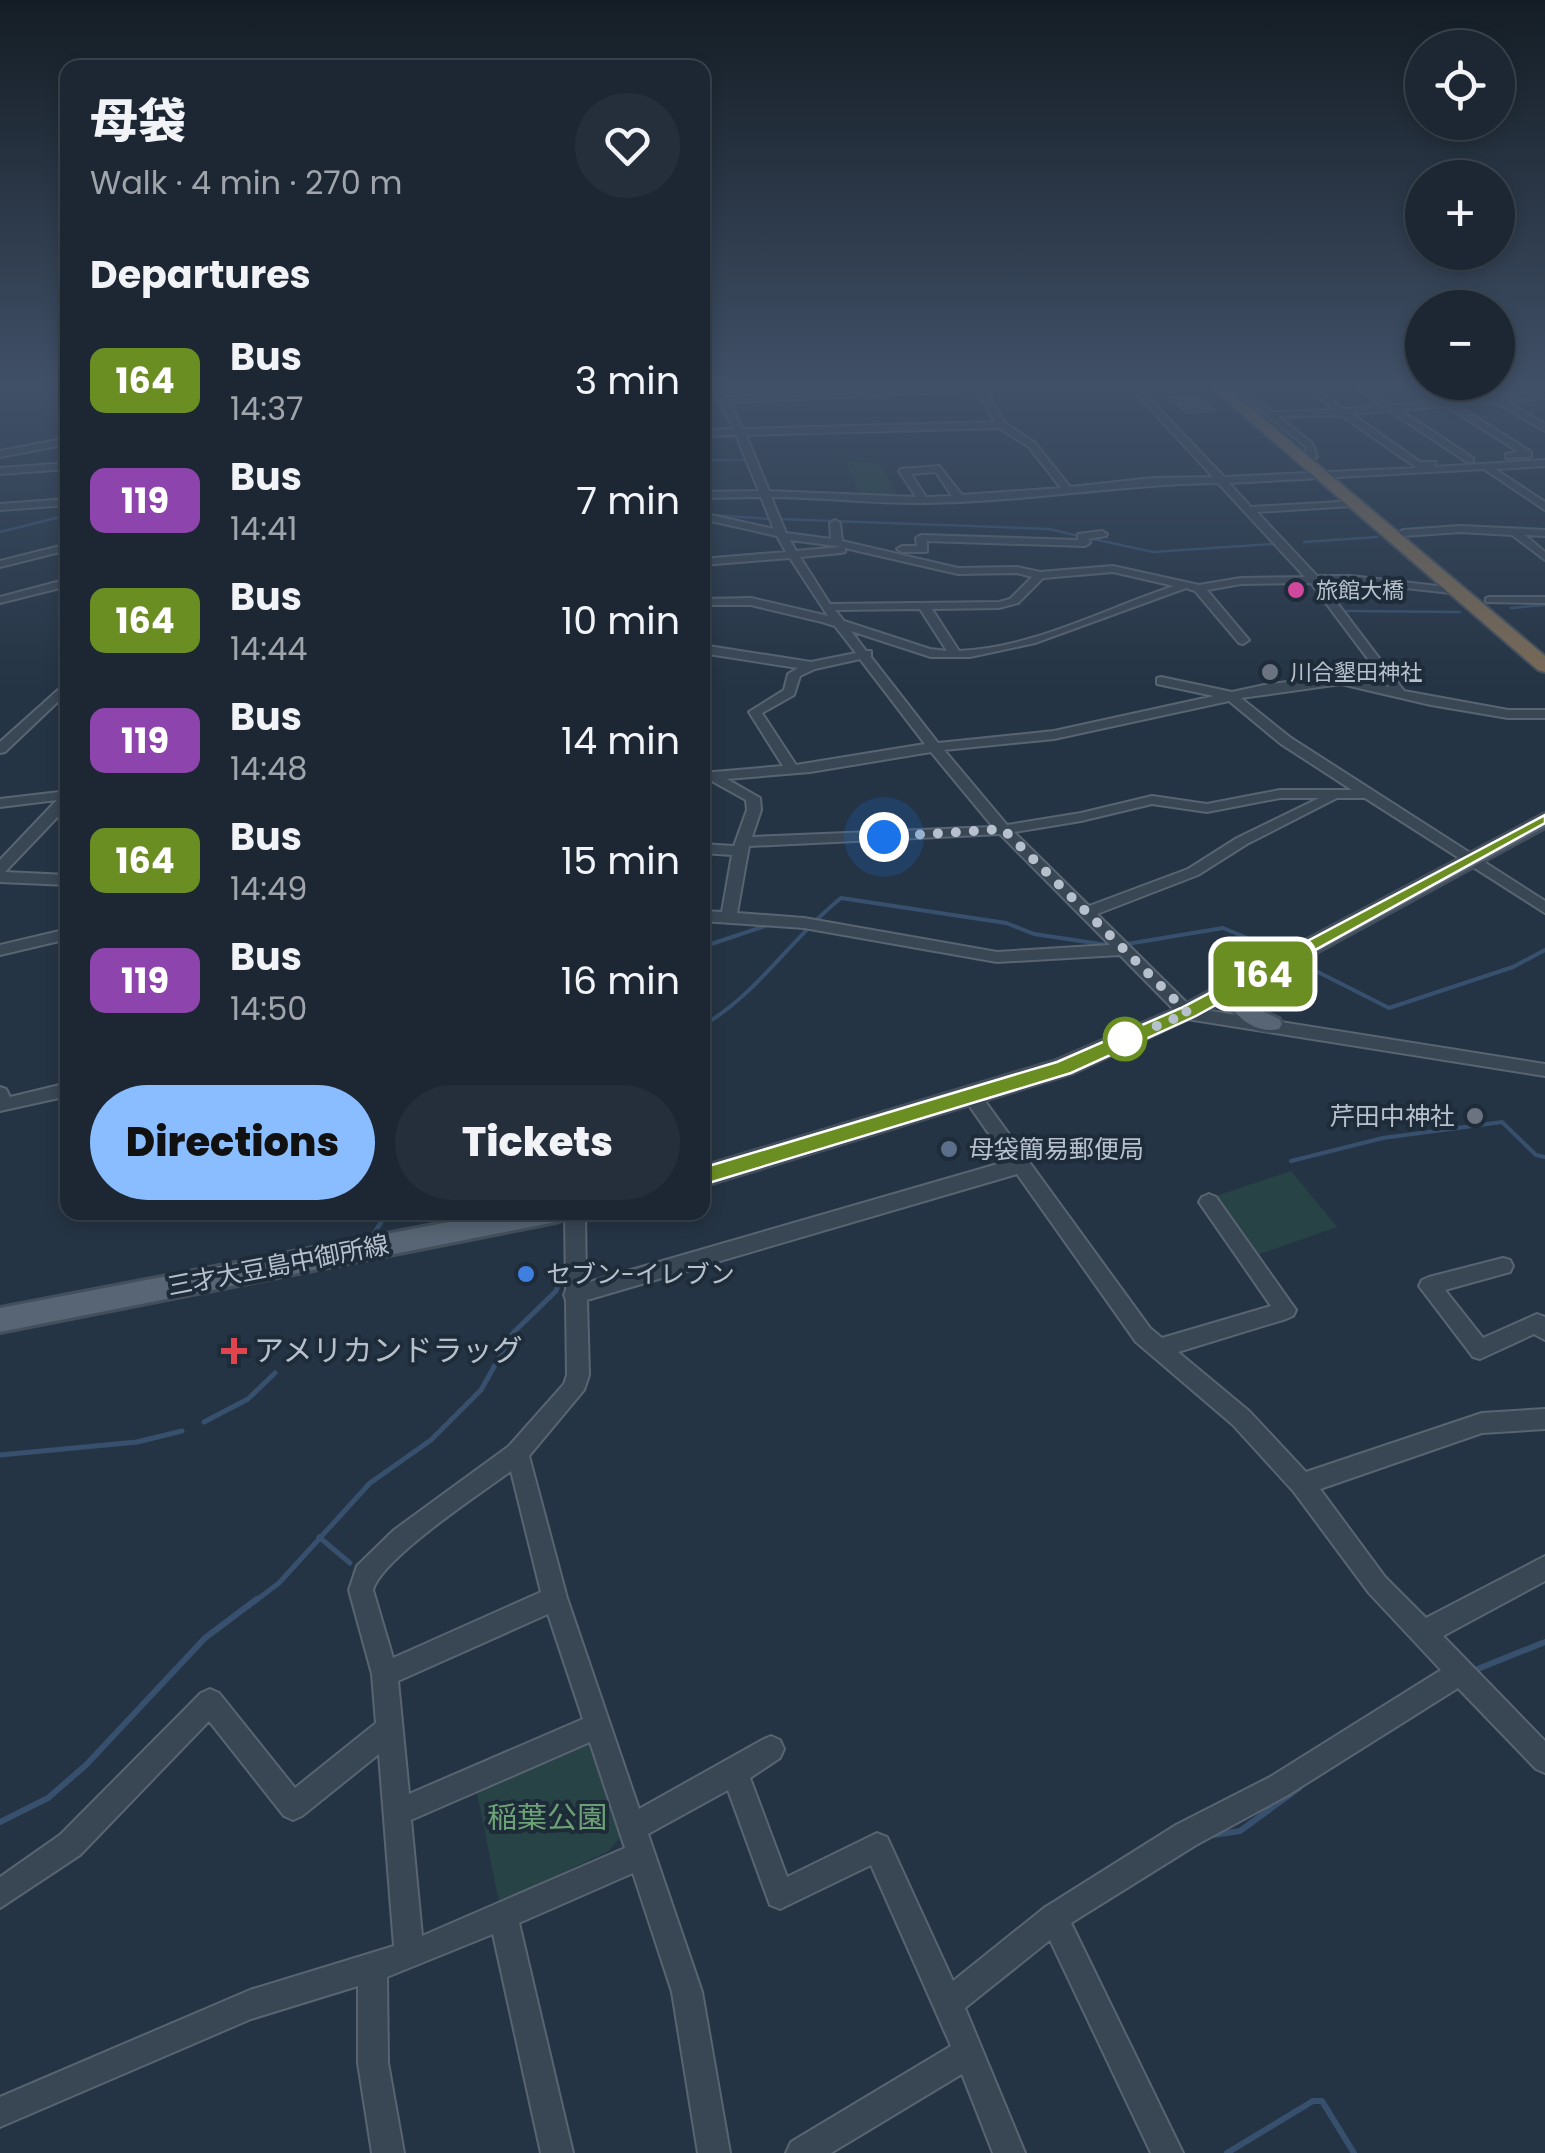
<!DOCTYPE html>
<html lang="en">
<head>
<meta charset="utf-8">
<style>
  body { margin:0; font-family:Poppins,"Noto Sans JP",sans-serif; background:#252f3b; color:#f1f3f6; height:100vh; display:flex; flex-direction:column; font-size:38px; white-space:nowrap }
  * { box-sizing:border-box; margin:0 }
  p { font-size:32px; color:#a0a5ac }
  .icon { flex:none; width:55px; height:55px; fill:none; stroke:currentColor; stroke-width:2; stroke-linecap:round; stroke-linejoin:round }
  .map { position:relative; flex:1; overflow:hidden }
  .panel { position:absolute; left:60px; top:60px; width:650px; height:1160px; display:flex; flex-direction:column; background:#1c2733; border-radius:20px; box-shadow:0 5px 15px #0003,0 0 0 2px #3a444e }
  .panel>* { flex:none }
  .badge { padding:0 20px; border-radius:15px; font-size:35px; line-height:65px }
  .buttons { position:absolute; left:1405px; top:30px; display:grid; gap:20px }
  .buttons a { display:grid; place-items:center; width:110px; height:110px; border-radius:50%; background:#1c2733; box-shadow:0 5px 15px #0003,0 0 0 2px #3a444e; font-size:50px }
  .you { position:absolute; width:50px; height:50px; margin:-25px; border:8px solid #fff; border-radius:50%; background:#1a73e8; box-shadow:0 0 0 15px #1a73e833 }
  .map>.badge { position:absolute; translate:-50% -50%; box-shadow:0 0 0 5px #fff }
  h2 { padding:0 30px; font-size:38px; line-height:90px }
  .round { display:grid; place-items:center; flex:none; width:105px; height:105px; border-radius:52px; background:#252f3b }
  .head { display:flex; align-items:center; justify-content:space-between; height:170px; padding:0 30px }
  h1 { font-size:48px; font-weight:800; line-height:75px }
  .primary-button { display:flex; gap:20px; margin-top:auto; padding:20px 30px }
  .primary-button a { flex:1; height:115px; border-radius:60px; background:#8abdff; color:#111; font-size:40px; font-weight:800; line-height:115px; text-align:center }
  .primary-button a+a { background:#252f3b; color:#f1f3f6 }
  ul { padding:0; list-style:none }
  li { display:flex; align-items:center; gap:30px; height:120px; padding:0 30px }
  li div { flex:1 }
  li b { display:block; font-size:38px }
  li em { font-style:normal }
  li .badge { min-width:110px; font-weight:700; text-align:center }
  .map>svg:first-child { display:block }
  .green { fill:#274345 }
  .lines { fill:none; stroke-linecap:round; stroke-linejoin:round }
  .stream-far3 { stroke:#37506d; stroke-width:2.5 }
  .stream-far2 { stroke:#37506d; stroke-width:4 }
  .stream-far1 { stroke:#37506d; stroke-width:5 }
  .stream { stroke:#37506d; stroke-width:6 }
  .building { fill:#465669 }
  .minor-casing { stroke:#586471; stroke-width:4 }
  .major-casing { stroke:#434f5d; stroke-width:6 }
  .highway-casing { stroke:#44515e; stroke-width:4 }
  .minor { fill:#394654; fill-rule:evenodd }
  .major { fill:#576574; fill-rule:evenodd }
  .highway { fill:#7a6a56; fill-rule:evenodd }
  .line { fill:#6b8e23; stroke:#fff; stroke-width:2.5 }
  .walk { stroke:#b7c1cd; stroke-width:10; stroke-dasharray:0 18 }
  .hotel-dot { fill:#d1479c; stroke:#1e2b39; stroke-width:4 }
  .worship-dot { fill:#6b7280; stroke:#1e2b39; stroke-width:4 }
  .stop-dot { fill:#fff; stroke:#6b8e23; stroke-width:5 }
  .service-dot { fill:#5c6f8a; stroke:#1e2b39; stroke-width:4 }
  .shop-dot { fill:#3f7fe0; stroke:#1e2b39; stroke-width:4 }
  .health-dot { fill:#e0444e; stroke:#1e2b39; stroke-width:4 }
  .labels { text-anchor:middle; stroke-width:8; stroke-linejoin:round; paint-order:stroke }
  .far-poi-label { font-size:22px; fill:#b7c1cd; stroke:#1e2b39; text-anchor:start }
  .poi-label { font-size:25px; fill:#b7c1cd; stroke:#1e2b39; text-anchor:start }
  .street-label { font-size:25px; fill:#b7c1cd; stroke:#1e2b39 }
  .near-poi-label { font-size:30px; fill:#b7c1cd; stroke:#1e2b39; text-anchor:start }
  .near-park-label { font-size:30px; fill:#6ca075; stroke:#1e2b39 }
</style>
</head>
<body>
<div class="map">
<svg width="1545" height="2153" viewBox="0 0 1545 2153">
  <rect width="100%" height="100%" fill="#253444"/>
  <path class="green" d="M845,461L879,463L899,497L860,494Z
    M1291,1171L1337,1227L1257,1255L1213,1197Z
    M586,1739L596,1746L624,1832L609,1851L499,1902L476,1788Z"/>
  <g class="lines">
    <path class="stream-far3" d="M702,394H715
      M702,460H746
      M712,515L771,519
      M778,519L1049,529L1079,536
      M0,532L68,515
      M1528,535L1545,536
      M1089,538L1153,552L1272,544
      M1304,542L1377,537
      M1511,608L1545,605
      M1346,611L1460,612"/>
    <path class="stream-far2" d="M1127,944L1223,928L1276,950
      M702,947L768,925
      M1312,969L1389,1008L1513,967L1545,950
      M702,1026C758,994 791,938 841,898L1006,923L1034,934L1107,945
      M1291,1161L1383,1138L1502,1122L1536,1155L1545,1157"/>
    <path class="stream-far1" d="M374,1234L387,1212
      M204,1422L248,1399L275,1373
      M0,1455L137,1442L182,1431
      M319,1537L350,1563
      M254,1602L279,1583L370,1483L431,1440L481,1390L513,1333L556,1291L559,1283"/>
    <path class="stream" d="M1475,1670L1545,1642
      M0,1822L48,1798L86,1765L205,1638L257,1599
      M1213,1835L1240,1831L1299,1788
      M1227,2153L1313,2101H1322L1354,2153"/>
  </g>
  <path class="building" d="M1198,394L1217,412L1186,414L1167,396Z"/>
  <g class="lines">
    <g class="minor-casing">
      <path id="minor" d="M712,388H720L725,397L920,388H967L963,391L728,402L743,429L995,422L977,388H985L1005,423L1035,443L1070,487L1153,478L1213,477L1131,388H1139L1224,477L1417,468L1341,415L1279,417L1312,443L1317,457L1309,459L1305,446L1233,388H1242L1272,412L1334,410L1305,388H1314L1345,409L1382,406L1357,388H1366L1393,405L1439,401L1420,388H1429L1450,400L1487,397L1474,388H1483L1498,396L1545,392V398L1506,401L1545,424V431L1495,402L1457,405L1531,452V456L1528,457L1506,458V454L1519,452L1446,406L1400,410L1473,458V462H1467L1390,411L1352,414L1420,462H1436L1434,467L1545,460V466L1495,469L1545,502V510L1484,469L1229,483L1251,507L1356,501L1357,503L1352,506L1257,512L1317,576H1351L1455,588L1457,590L1451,593L1351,582L1322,583L1404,691L1508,710H1545V718H1508L1431,705L1341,684L1241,698L1291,738L1545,901V913L1365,798H1337L1247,844L1198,875L1097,914L1192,1008L1545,1064V1076L1187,1019L1181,1017L1120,955L997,962L804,928L702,921V911L722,912L732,855L702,853V844L734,846L747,810L746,800L710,780L702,781V773L783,766L749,712L784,690L788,674L798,668L702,653V645L811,662L856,653L835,626L822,622L751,605H702V599L751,598L828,616L790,558L702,565V559L786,552L777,536L702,519V513L774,529L761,497L702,498V492L759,491L736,435L702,436V430L734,429ZM999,428L1029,447L1061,488L962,495L939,466L901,469L899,471L916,497L769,491L746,435ZM936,472L952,496L926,497L911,474ZM1218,483L1305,577L1241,578L1199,585L1113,566L1040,572L1017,567L958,568L842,541L840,523L835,520L830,523L831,539L786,533L771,497C823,497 874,504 926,503C1025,502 1120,484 1218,483ZM790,540L837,546L840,547L796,551ZM845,548L958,574L1017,573L1032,577L1010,599L999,602L830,604L800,557L841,553L845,552ZM1113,572L1174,586C1104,609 1033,648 959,651L932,609L999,608L1018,603L1043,578ZM1311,583L1389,687L1341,676L1269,684L1232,692L1161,677L1157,678V684L1214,696L1054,731L938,743L871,657V651H866L851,631L931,657H970L1035,643L1186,588L1195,591L1239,643L1243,644L1249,640L1207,590L1241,584ZM920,609L947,651L930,649L844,621L835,610ZM860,659L925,744L796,765L762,713L794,695L800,676L815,669ZM1229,701L1281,744L1352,790H1280L1207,804L1152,796L1081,813L1007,825L944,750L1054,739ZM931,752L993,827L752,837L761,810L760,798L727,779L810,772ZM1280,798H1319L1237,838L1188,869L1089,906L1014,832L1081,821L1152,804L1207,812ZM1000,834L1110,945L997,952L804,918L737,913L749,846Z
        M68,438V444L0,457V451Z
        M68,463V469L0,474V468Z
        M68,499V505L0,510V504Z
        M1460,526L1545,530V536L1525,535L1545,552V560L1512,535L1460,532L1403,536L1398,533L1403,530Z
        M1102,531L1107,534L1106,536L1088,539L1090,543L1085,546L927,541V552H902L897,549L902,546H917L916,538L921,535L1078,540V534Z
        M68,544V550L0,567V561Z
        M68,579V586L0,603V597Z
        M1490,597H1545V603L1486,602V598Z
        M68,681V692L5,752L0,753V742Z
        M68,791V806L5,872L68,875V885L0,882V860L57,800L0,807V799Z
        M68,929V939L0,955V945Z
        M68,1083V1096L0,1111V1087L6,1089L10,1097Z
        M973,1091L979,1093L1150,1328L1162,1338L1271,1306L1199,1202L1202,1197L1209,1194L1216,1197L1296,1310L1293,1316L1286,1319L1178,1352L1249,1411L1306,1472L1482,1413L1545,1409V1429L1482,1433L1320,1489L1385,1577L1426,1618L1545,1556V1581L1443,1636L1545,1741V1773L1536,1769L1458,1688L1288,1795L1196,1845L1071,1923L1183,2153H1151L1050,1940L965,2008L1025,2153H993L962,2074L831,2153H786L791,2142L951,2046L871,1865L780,1909L770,1905L728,1790L648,1834L702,1992L730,2153H698L672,1992L633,1873L519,1923L573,2153H541L493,1934L387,1977L388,2063L404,2153H372L358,2063V1986L251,2019L0,2127V2097L250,1990L394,1946L379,1754L302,1816L293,1820L284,1816L209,1721L80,1855L0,1908V1877L60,1835L201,1693L210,1689L219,1693L295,1788L376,1723L372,1674L349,1590L357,1566L394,1530L509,1446L564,1384L567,1375L566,1300L564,1295L566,1290L565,1212H585L586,1283L1008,1161L964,1098L967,1093ZM1017,1174L1136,1342L1233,1425L1294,1492L1369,1593L1441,1670L1270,1777L1176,1825L1044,1908L953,1981L887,1837L877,1833L787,1877L750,1778L780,1758L784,1749L780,1740L771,1736L762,1740L639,1809L567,1598L529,1456L584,1390L589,1375L587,1300ZM511,1471L541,1592L393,1658L373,1590C381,1559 481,1493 511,1471ZM548,1614L583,1719L409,1794L398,1681ZM590,1742L625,1848L422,1936L411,1820Z
        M1503,1258L1510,1260L1513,1266L1510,1272L1445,1290L1483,1338L1537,1314L1545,1317V1340L1534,1334L1480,1359L1473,1357L1419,1286L1422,1280L1429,1277Z"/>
    </g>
    <g class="major-casing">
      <path id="major" d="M1545,814V827L1247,990L1253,1007L1279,1019L1282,1024L1279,1029C1257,1034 1237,1019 1227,1000L1072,1073L702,1186V1167L1056,1061L1179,1008Z
        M501,1212H568L565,1219L556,1222L0,1332V1308Z"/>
    </g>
    <g class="highway-casing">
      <path id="highway" d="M1212,388H1227L1545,656V672L1538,670Z"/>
    </g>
    <use href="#minor" class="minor"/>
    <use href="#major" class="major"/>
    <use href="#highway" class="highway"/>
  </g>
  <linearGradient id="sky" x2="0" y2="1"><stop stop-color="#141d25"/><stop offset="0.56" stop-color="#405067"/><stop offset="1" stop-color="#405067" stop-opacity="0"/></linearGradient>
  <rect width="1545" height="689" fill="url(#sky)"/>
  <path class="line" d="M1545,815V823L1194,1017L1071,1073L702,1185L692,1176L702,1168L1057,1062L1181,1008Z"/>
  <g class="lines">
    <path class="walk" d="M884,837L1003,829L1188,1013L1125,1039"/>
  </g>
  <circle class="hotel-dot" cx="1296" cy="590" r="10"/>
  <g class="worship-dot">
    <circle cx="1270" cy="672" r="10"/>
    <circle cx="1475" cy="1116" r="10"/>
  </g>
  <circle class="stop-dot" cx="1125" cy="1039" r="20"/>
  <circle class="service-dot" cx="949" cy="1149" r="10"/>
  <circle class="shop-dot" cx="526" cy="1274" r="10"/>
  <path class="health-dot" d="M229 1336h10v10h10v10h-10v10h-10v-10h-10v-10h10z"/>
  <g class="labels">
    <g class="far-poi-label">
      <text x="1316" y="598">旅館大橋</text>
      <text x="1290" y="680">川合墾田神社</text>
    </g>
    <g class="poi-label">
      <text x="1455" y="1125" text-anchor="end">芹田中神社</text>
      <text x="969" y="1158">母袋簡易郵便局</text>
      <text x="546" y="1283">セブン-イレブン</text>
    </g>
    <g class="street-label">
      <text transform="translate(278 1265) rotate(-11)" y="9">三才大豆島中御所線</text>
    </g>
    <g class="near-poi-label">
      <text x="254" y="1361">アメリカンドラッグ</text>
    </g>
    <g class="near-park-label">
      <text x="547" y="1828">稲葉公園</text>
    </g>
  </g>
</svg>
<div class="buttons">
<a><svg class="icon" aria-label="locate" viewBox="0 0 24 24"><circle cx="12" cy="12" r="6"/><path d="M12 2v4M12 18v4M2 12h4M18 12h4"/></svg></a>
<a>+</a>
<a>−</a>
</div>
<div class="you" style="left:884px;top:837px"></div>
<b class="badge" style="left:1263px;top:974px;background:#6b8e23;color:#fff">164</b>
<section class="panel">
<div class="head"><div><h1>母袋</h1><p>Walk · 4 min · 270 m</p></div><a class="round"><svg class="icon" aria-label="heart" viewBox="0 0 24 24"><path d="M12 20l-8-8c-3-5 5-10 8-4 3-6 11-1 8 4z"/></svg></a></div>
<h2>Departures</h2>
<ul>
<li><span class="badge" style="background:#6b8e23;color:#fff">164</span><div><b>Bus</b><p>14:37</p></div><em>3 min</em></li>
<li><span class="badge" style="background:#8e44ad;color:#fff">119</span><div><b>Bus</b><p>14:41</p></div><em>7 min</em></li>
<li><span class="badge" style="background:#6b8e23;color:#fff">164</span><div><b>Bus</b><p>14:44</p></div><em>10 min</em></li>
<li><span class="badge" style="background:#8e44ad;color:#fff">119</span><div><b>Bus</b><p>14:48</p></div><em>14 min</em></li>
<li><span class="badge" style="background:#6b8e23;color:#fff">164</span><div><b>Bus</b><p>14:49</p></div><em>15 min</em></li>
<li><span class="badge" style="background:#8e44ad;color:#fff">119</span><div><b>Bus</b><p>14:50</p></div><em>16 min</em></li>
</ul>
<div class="primary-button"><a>Directions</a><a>Tickets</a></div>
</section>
</div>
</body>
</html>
